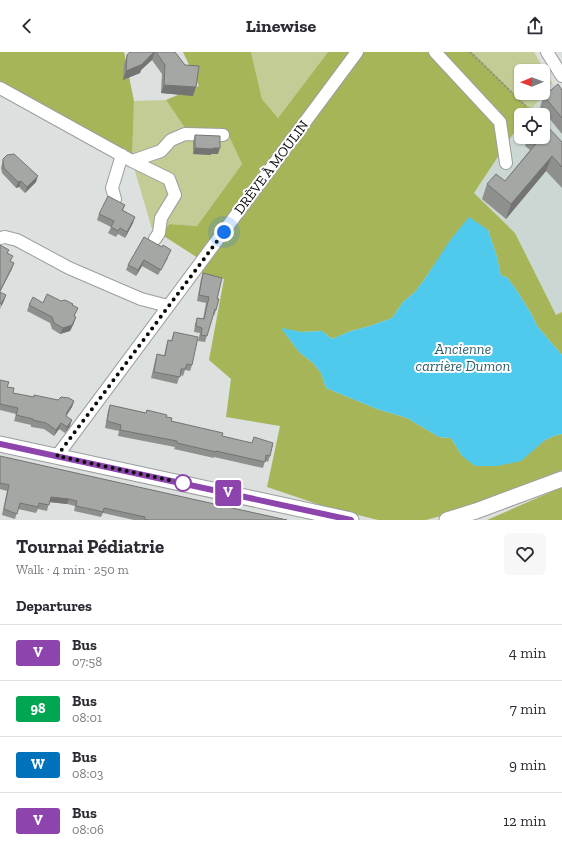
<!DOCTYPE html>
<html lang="en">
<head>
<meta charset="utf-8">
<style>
  body { margin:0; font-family:"Zilla Slab",serif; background:#f7f7f7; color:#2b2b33; height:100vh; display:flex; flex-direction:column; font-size:15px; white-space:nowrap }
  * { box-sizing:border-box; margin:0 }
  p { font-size:13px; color:#7c7c81 }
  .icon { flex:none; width:22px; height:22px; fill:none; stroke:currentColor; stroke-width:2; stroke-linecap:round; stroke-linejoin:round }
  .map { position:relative; height:468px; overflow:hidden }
  .panel { display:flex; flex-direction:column; background:#fff; flex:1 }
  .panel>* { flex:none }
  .badge { padding:0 8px; border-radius:3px; font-size:14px; line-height:26px }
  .needle { width:26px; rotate:269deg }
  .controls { position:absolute; left:514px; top:12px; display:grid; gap:8px }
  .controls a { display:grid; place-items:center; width:36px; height:36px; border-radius:6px; background:#fff; box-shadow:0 1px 3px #0004; font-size:20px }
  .you { position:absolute; width:20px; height:20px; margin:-10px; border:3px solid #fff; border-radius:50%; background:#1a73e8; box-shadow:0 0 0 6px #1a73e833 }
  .map>.badge { position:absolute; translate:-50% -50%; box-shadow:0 0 0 2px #fff }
  h2 { padding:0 16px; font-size:15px; line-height:36px }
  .round { display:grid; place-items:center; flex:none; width:42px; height:42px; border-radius:6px; background:#f7f7f7 }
  .headline { display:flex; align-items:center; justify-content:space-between; height:68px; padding:0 16px }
  h1 { font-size:19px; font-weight:800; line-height:30px }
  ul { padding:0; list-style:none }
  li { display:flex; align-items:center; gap:12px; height:56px; padding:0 16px; border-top:1px solid #e1e1e2 }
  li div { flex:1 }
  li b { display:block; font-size:15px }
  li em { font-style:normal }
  li .badge { min-width:44px; font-weight:700; text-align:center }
  header { display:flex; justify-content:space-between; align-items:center; height:52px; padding:0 16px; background:#fff; font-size:18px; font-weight:800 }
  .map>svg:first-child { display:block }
  .built { fill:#cbd7d2 }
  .green { fill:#c3cc94; fill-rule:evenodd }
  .forest { fill:#a7b559 }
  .water { fill:#4fcaed }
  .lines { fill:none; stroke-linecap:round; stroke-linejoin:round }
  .minor-casing { stroke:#9b9e9d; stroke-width:14 }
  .major-casing { stroke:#9b9e9d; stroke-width:17 }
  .path { stroke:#8d908f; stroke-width:2; stroke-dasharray:2 2; stroke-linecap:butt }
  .minor { stroke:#fff; stroke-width:12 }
  .major { stroke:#fff; stroke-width:15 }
  .wall { fill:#8e908d }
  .shaded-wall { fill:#747573 }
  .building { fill:#a5a7a4; stroke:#747573 }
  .line-casing { stroke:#fff; stroke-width:9 }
  .line { stroke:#8e44ad; stroke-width:6 }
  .walk { stroke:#0c0e0d; stroke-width:4; stroke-dasharray:0 7.2 }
  .stop-dot { fill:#fff; stroke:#8e44ad; stroke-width:2 }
  .labels { text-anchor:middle; stroke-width:4; stroke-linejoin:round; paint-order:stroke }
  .street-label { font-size:14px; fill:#0c0e0d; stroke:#fff }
  .water-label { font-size:15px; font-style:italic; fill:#2c5f6e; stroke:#fff }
</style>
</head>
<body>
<header><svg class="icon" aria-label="back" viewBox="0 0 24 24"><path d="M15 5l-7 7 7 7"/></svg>Linewise<svg class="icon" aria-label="share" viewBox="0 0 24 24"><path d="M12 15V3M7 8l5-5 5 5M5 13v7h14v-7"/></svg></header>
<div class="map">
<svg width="562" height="468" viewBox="0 0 562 468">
  <rect width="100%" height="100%" fill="#dce0de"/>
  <path class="built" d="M552,31L562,40V260L556,263L515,181L474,141L509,88L521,71V85H543V63H527Z"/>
  <path class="green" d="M251,0H328L278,66L262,47Z
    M472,0H534L552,31L531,58ZM521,19H543V41H521Z
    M166,48L187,79L227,80L242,112L197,174L170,172L159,181L152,177L132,109L134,49Z"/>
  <path class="forest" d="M0,0H124L134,49L132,109L0,36Z
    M183,0H251L262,47L278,66L328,0H350L295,73L198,206L159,181L170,172L197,174L242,112L227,80L187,79L166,48L199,34Z
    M362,0H472L531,58L527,63H521V71L509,88L474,141L515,181L556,263L562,260V303L537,274L532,263L517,239L507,225L501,224L497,205L488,178L432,216L424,228L415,240L403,250L392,266L370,274L351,279L332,287L322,279L302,280L282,277L299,300L313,311L321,321L326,336L377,357L407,366L439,385L451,386L462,404L534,397L545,388L554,384L562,382V418L514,437L441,464L426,468H378L326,455L267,435L280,374L226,365L231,327L209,308L224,227L199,220Z
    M562,435V468H487Z"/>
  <path class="water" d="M469,165L488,178L497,205L501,224L507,225L517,239L532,263L537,274L562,303V382L554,384L545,388L521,409L497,414H475L462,404L451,386L439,385L407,366L377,357L326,336L321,321L313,311L299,300L281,276L302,280L322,279L332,287L351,279L370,274L392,266L403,250L415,240L424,228L451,187Z"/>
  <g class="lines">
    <g class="minor-casing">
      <path id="minor" d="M435,0L500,70L506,111
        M547,0L562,24
        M0,36L132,109L161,99L171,88L185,82L223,83
        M132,109L169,127L175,143L161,166L159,181L155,187
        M115,147L112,136L122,103
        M0,186L5,185L17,188L69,216L141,247L168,254
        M57,404L357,0"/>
    </g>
    <g class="major-casing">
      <path id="major" d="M0,392L351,468
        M447,468L476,459L562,427"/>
    </g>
    <path class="path" d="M470,0L535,63"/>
    <use href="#minor" class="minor"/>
    <use href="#major" class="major"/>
  </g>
  <path class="wall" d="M130,0H175L193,44L161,41L162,22L152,8L141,18L140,21L123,28L124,12L127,3Z
    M562,38V82L540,55L544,44Z
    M195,83L218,102H211V103L193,102V90Z
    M529,85H543L562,90V136L546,119L506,167L482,147L487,132L505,129L530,98L525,94Z
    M3,107L36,130L25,141L19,135L16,136L2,121L1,116Z
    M125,153L123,158L133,171L125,186L118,182L116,185L108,181L111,175L97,168L99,162Z
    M144,185L168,206L158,223L142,214L136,224L126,218L128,213Z
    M203,221L217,247L216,258L214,264L213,263L205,290L198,289L200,281L194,280L195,272L197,266L203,267L206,251L197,249L201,227Z
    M61,249L72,253L78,256L74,264V271L70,279L60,282L52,277L50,271L27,259L29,253L43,251Z
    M174,280L192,313L190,319L185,318L183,324L180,323L177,332L151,326L155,309L157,302L164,304L166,295L168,288L171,289Z
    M0,328L13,341L33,345L58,348L74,349L72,355L66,364L70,374L65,381L59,377L54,384L44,377L31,375V373L14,369L16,362L0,358Z
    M110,353L146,361L147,358L166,365L171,369L222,384L270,404L268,410L265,409L263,416L214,405V406L174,397L175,395L118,384L119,379L105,376L108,359Z
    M0,404L223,454L287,468H134L103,461L101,465L74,459L75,454L67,452L49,450L47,459L38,457L36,461L18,457L15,467L2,463L7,439L0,437Z"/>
  <path class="shaded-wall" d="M154,0H155L152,8L141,18L140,21L123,28L126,19L143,11Z
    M164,33L196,35L193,44L161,41Z
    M195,96H220L218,102H211V103L193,102Z
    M552,104L546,119L506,167L511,152Z
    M38,124L36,130L25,141L27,135Z
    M21,129L19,135L16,136L18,130Z
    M135,165L133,171L125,186L127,180Z
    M144,208L142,214L136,224L138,218Z
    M14,211L12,217L0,240V239Z
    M6,243L4,249L0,257L1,252Z
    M76,265L74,271L70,279L60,282L63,276Z
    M74,349L72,355L66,364V362Z
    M72,368L70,374L65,381L67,375Z
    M61,371L59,377L54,384L56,378Z
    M51,445L69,447L67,452L49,450Z"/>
  <path class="building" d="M130,0H154L143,11V12L126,19L127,3Z
    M156,0H175L185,13L199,14L196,35L164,33L165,13Z
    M558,32L562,38V66L544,44Z
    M543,70L562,90V115L552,104L511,152L487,132L496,122L505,129L540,87L538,85H543Z
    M195,83L220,84V96H213V97L195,96Z
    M14,102L38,124L27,135L21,129L18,130L4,116L3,110V107L7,103Z
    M108,144L125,153L122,158L135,165L127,180L120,176L118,179L111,175L114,169L99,162Z
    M144,185L162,195L163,193L171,198L161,218L144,208L138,218L128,213Z
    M0,193L9,198L7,201L13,204L10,209L14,211L0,239Z
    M203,221L222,226L217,247H219L216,258L215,257L207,284L201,283L202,276L196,274L197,266L204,267L209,245L199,243Z
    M0,240L6,243L1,252H0Z
    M47,242L61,249L65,248L73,252L72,253L78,256L74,264L76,265L72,273L63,276L54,271L52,265L29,253L33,245L43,251Z
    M174,280L198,285L192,313L187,312L185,317H181L180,325L154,320L157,302L165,304L168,288L172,289Z
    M0,328L9,330L7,335L14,336L13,341L34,345V343L58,348L61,345L69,346L74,349L66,362H67L66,364L72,368L67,375L61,371L56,378L46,371L33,368V367L16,363L18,356L0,352Z
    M110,353L146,361L147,358L167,363L166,365L172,366L171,369L223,381L222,384L252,391L254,385L273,391L270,404L266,403L265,410L216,399V400L177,391V389L120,378L121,373L107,369Z
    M0,404L210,451L223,454L287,468H149L144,467L145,465L104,456L103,460L95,458L76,454L77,449L69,447L51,445L49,453L39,451L38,455L20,451L17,462L4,457L9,433L0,431Z"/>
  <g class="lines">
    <g class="line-casing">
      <path id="line" d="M0,392L351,468"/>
    </g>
    <use href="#line" class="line"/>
    <path class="walk" d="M183,431L57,404L224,180"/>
  </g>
  <circle class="stop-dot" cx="183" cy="431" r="8"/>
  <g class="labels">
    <g class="street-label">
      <text transform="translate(271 115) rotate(-53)" y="5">DRÈVE À MOULIN</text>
    </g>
    <g class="water-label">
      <text x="463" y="302">Ancienne<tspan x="463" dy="17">carrière Dumon</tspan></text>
    </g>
  </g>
</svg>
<div class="controls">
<a><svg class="needle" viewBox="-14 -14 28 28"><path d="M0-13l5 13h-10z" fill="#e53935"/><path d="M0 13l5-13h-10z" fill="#7c7c81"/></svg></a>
<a><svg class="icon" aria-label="locate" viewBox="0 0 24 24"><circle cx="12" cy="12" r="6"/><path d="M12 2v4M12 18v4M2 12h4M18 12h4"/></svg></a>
</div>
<div class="you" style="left:224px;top:180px"></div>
<b class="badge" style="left:228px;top:441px;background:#8e44ad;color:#fff">V</b>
</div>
<section class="panel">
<div class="headline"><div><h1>Tournai Pédiatrie</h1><p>Walk · 4 min · 250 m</p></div><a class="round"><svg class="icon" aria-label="heart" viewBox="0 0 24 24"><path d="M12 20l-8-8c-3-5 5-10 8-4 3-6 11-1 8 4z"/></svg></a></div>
<h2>Departures</h2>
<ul>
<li><span class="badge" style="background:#8e44ad;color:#fff">V</span><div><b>Bus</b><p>07:58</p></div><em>4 min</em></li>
<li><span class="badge" style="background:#00a651;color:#fff">98</span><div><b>Bus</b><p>08:01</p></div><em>7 min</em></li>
<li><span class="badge" style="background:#0072bc;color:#fff">W</span><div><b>Bus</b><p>08:03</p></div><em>9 min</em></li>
<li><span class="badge" style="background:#8e44ad;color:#fff">V</span><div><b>Bus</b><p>08:06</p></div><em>12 min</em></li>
</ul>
</section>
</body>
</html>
